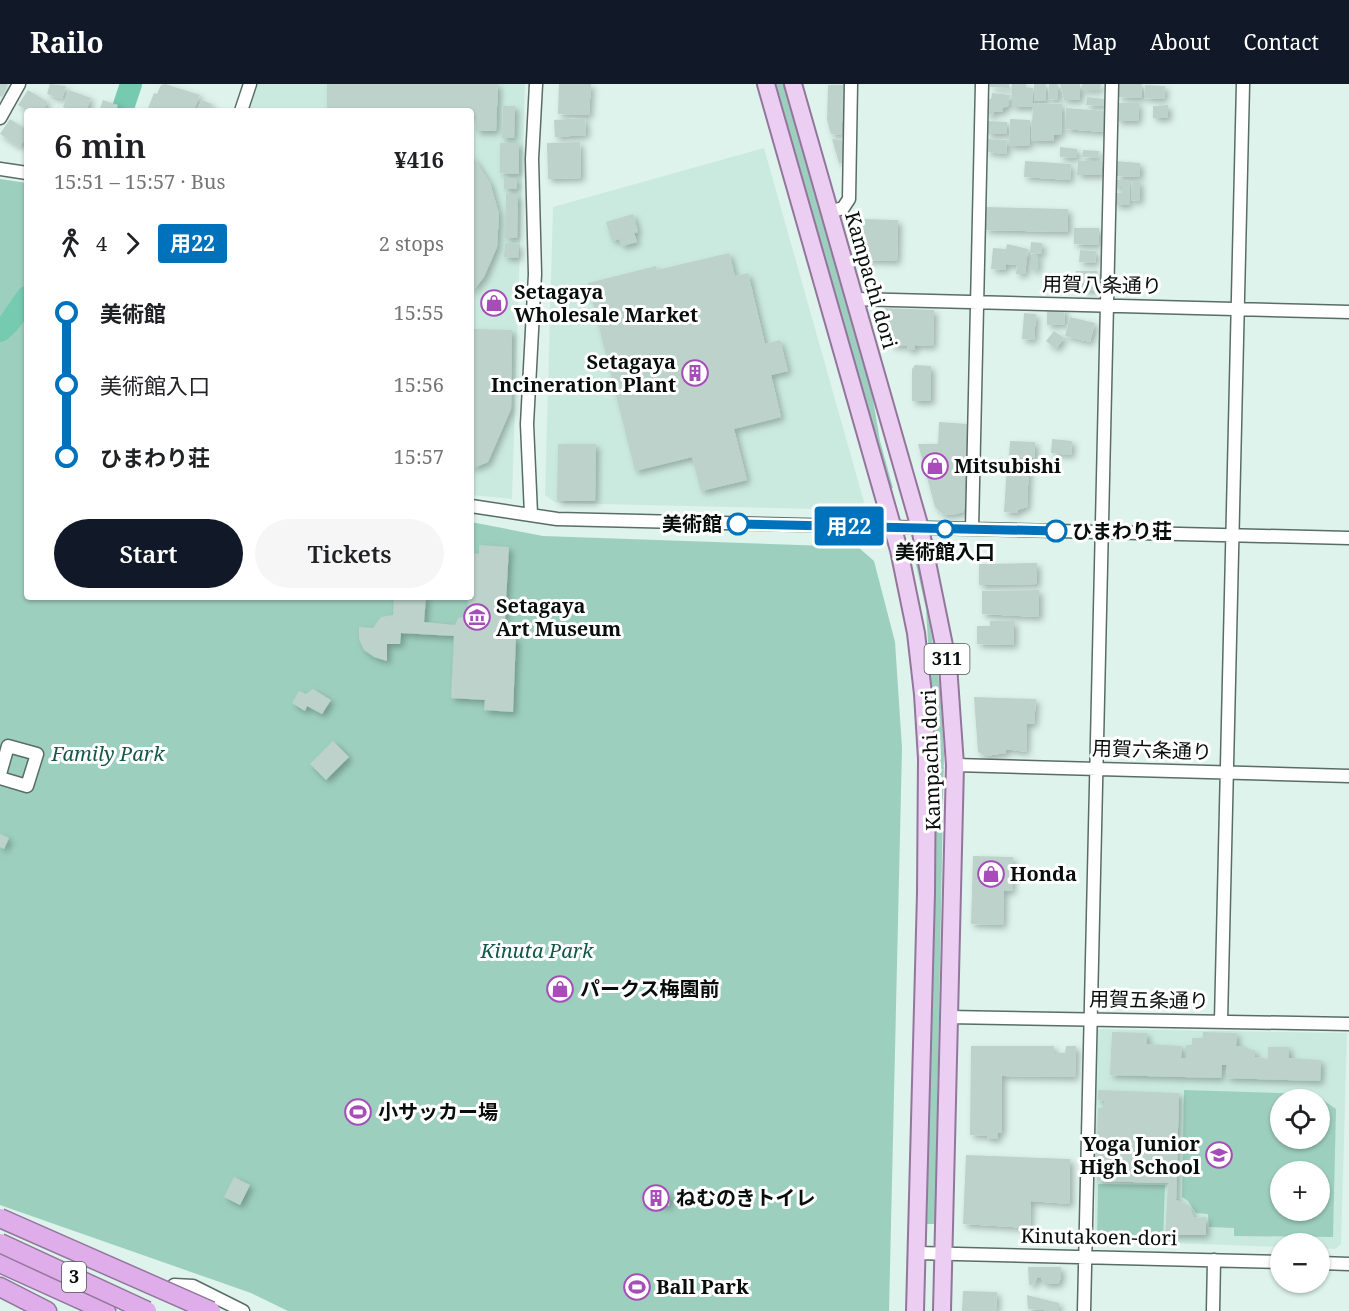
<!DOCTYPE html>
<html lang="en">
<head>
<meta charset="utf-8">
<style>
  body { margin:0; font-family:"Noto Serif","Noto Sans JP",serif; background:#f6f6f6; color:#202124; height:100vh; display:flex; flex-direction:column; font-size:22px; white-space:nowrap }
  * { box-sizing:border-box; margin:0 }
  p { font-size:20px; color:#757577 }
  .icon { flex:none; width:33px; height:33px; fill:none; stroke:currentColor; stroke-width:2; stroke-linecap:round; stroke-linejoin:round }
  .map { position:relative; flex:1; overflow:hidden }
  .panel { position:absolute; left:24px; top:24px; width:450px; height:492px; display:flex; flex-direction:column; background:#fff; border-radius:6px; box-shadow:0 2px 4px #0004 }
  .panel>* { flex:none }
  .badge { padding:0 12px; border-radius:4px; font-size:21px; line-height:39px }
  .controls { position:absolute; left:1270px; top:1005px; display:grid; gap:12px }
  .controls a { display:grid; place-items:center; width:60px; height:60px; border-radius:50%; background:#fff; box-shadow:0 2px 4px #0004; font-size:30px }
  .map>.badge { position:absolute; translate:-50% -50%; box-shadow:0 0 0 3px #fff }
  .legs { display:flex; align-items:center; gap:9px; height:66px; padding:0 30px; font-size:20px }
  .legs p { margin-inline-start:auto }
  .headline { display:flex; align-items:center; justify-content:space-between; height:102px; padding:0 30px }
  h1 { font-size:33px; font-weight:600; line-height:45px }
  .primary-button { display:flex; gap:12px; margin-top:auto; padding:12px 30px }
  .primary-button a { flex:1; height:69px; border-radius:36px; background:#111827; color:#fff; font-size:24px; font-weight:600; line-height:69px; text-align:center }
  .primary-button a+a { background:#f6f6f6; color:#202124 }
  ul { padding:0 30px; list-style:none }
  li { display:flex; align-items:center; gap:21px; height:72px; font-size:22px }
  li i { display:grid; place-items:center; width:9px; height:100%; margin:0 8px; background:currentColor }
  li i::after { content:''; width:15px; height:15px; margin:-8px; border:4px solid; border-radius:50%; background:#fff }
  li p { margin-inline-start:auto }
  li:first-child i { background:linear-gradient(#0000 50%,currentColor 0) }
  li:last-child i { background:linear-gradient(currentColor 50%,#0000 0) }
  header { display:flex; align-items:center; gap:36px; box-sizing:border-box; height:84px; padding:0 30px; background:#111827; color:#fff }
  header strong { font-size:28px }
  nav { display:flex; gap:33px; margin-inline-start:auto; font-size:21px }
  .map>svg:first-child { display:block }
  .built { fill:#cbeadf; fill-rule:evenodd }
  .green { fill:#9dcfbe; fill-rule:evenodd }
  .lines { fill:none; stroke-linecap:round; stroke-linejoin:round }
  .river { stroke:#75cab0; stroke-width:22 }
  .building { fill:#bcd2ca; filter:url(#shadow) }
  .minor-casing { stroke:#596d66; stroke-width:15 }
  .major-casing { stroke:#93769c; stroke-width:20 }
  .highway-casing { stroke:#93769c; stroke-width:21 }
  .minor { stroke:#fff; stroke-width:12 }
  .major { stroke:#eccef2; stroke-width:16 }
  .highway { stroke:#dfaeea; stroke-width:18 }
  .highway-bridge-casing { stroke:#93769c; stroke-width:21; stroke-linecap:butt }
  .highway-bridge { stroke:#dfaeea; stroke-width:18 }
  .line-1-casing { stroke:#fff; stroke-width:14 }
  .line-1 { stroke:#0072bc; stroke-width:9 }
  .stop-1-dot { fill:#fff; stroke:#0072bc; stroke-width:3 }
  .labels { text-anchor:middle; stroke-width:6; stroke-linejoin:round; paint-order:stroke }
  .shield { fill:#fff; stroke:#515655; stroke-width:1.5 }
  .shield-label { font-size:18px; font-weight:bold; fill:#070e0c }
  .street-label { font-size:20px; fill:#070e0c; stroke:#fff }
  .poi-label { font-size:20px; font-weight:bold; fill:#070e0c; stroke:#fff; text-anchor:start }
  .stop-label { font-size:20px; font-weight:bold; fill:#070e0c; stroke:#fff; text-anchor:end }
  .park-label { font-size:20px; font-style:italic; fill:#125847; stroke:#fff }
</style>
</head>
<body>
<header>
<strong>Railo</strong>
<nav><a>Home</a><a>Map</a><a>About</a><a>Contact</a></nav>
</header>
<div class="map">
<svg width="1349" height="1227" viewBox="0 0 1349 1227">
  <defs>
    <filter id="shadow"><feDropShadow dx="3.5" dy="3.5" stdDeviation="3" flood-color="#0004"/></filter>
  </defs>
  <rect width="100%" height="100%" fill="#ddf3eb"/>
  <path class="built" d="M256,0H525L512,415L471,411V27H246Z
    M764,64L864,418L859,426L556,419L545,411L553,123Z
    M1099,945L1347,949L1341,1160L1335,1165L1320,1164V1160H1281V1163L1099,1156L1095,1152L1094,949ZM1281,1016H1320V1054H1281ZM1281,1088H1320V1126H1281Z"/>
  <path class="green" d="M776,0H785L872,309L880,357L893,404L890,405Z
    M0,95L27,99V513H471V438L543,452L858,463L874,477L895,558L902,664L889,1227H288L251,1209L0,1121Z
    M919,474L940,603L944,669L935,1140H927L936,686L926,525L915,476Z
    M1184,1006L1315,1010L1336,1025L1333,1153L1234,1152V1144L1209,1143L1208,1130L1196,1129L1188,1117L1182,1113ZM1281,1016H1320V1054H1281ZM1281,1088H1320V1126H1281Z
    M1098,1100L1165,1101L1163,1155L1097,1153Z"/>
  <g class="lines">
    <path class="river" d="M122,27L131,0
      M0,247L9,239L27,213"/>
  </g>
  <path class="building" d="M0,0H8L2,13L0,12Z
    M50,0L66,2L62,15L47,10Z
    M165,0L200,11L193,27H147L154,9L157,10L161,1Z
    M327,0H498L496,47H476L475,32L471,31V27L327,26Z
    M559,0H591L589,31L558,30Z
    M990,0H1009V4L990,3Z
    M1012,0H1026V4H1033L1032,19L1062,20L1061,51H1054V57H1031L1033,23H1012Z
    M1034,0H1046L1045,17H1034Z
    M1049,0H1058V16L1048,15Z
    M1060,0H1080V16H1064Z
    M1082,0H1101L1100,6H1082Z
    M1119,0H1142V14L1118,13Z
    M828,1H845L841,51L831,50L827,36Z
    M1145,1L1165,2L1164,15L1144,14Z
    M28,6L48,18L42,27H28L18,21Z
    M69,6L91,14L86,27H73L63,23Z
    M992,9L1010,11L1008,22L1003,24V28L994,27V31L986,30L988,15H991Z
    M1087,13L1105,15V22L1086,21Z
    M103,16L118,21L116,27H99Z
    M202,16L212,20L209,27H197Z
    M1117,19H1139L1138,37H1117Z
    M1168,21V34H1153V22Z
    M503,22H515L514,54H502Z
    M1066,24L1105,27L1104,48L1065,45Z
    M585,34L586,51L555,53L554,36Z
    M10,35L27,46V52L20,63L0,50Z
    M1010,35L1030,36L1029,62H1009Z
    M987,37L1007,38V50H987Z
    M832,55L842,56V79H839Z
    M988,55L1007,56L1006,70L987,68Z
    M580,58L581,94L548,95L547,59Z
    M500,59H519V90L500,89Z
    M1060,63L1077,65V74L1060,73Z
    M1083,66L1099,67L1098,74L1082,73Z
    M471,70L490,99L499,130L497,163L484,193L471,209Z
    M1025,77L1071,80L1070,96L1024,93Z
    M1078,77H1102V91H1077Z
    M1116,77L1140,79V93L1116,92Z
    M504,94H517V105H504Z
    M1114,96H1130L1129,121H1115V109H1122V103H1114Z
    M1132,97H1140V117L1131,116Z
    M506,110H518L517,154H505Z
    M985,123L1068,125V148L985,146Z
    M633,130L638,148L634,149L637,158L622,162L619,155L612,157L606,138Z
    M861,135L898,136L897,177L861,176Z
    M1074,144H1099L1098,161L1074,160Z
    M1031,158L1042,159V170L1030,169Z
    M505,159L519,160L518,174L504,173Z
    M1007,160L1028,165L1025,190H1016L1017,181L1006,180L1005,186L991,185L993,164L1006,165Z
    M1080,166L1096,167L1095,179L1079,178Z
    M729,169L735,192L748,189L765,260L780,256L788,287L771,291L781,333L734,345L747,396L701,407L692,373L635,387L588,199L656,182L657,186Z
    M1031,171H1038V186H1031Z
    M1076,187H1097L1096,207L1075,204Z
    M1045,192H1061V204H1045Z
    M884,224L934,226L933,262L915,261V266H907L908,262H892L884,238Z
    M1064,224L1065,240L1047,241V225Z
    M1024,229L1036,230L1034,256L1022,255Z
    M1070,233L1095,239L1090,258L1065,252Z
    M471,245L512,246L511,325L488,378L471,385Z
    M1054,247L1064,254L1056,265L1046,257Z
    M915,281L931,282V317H912V285Z
    M939,338L967,340L966,422L963,428L956,430L944,431L935,423L918,360H938Z
    M1052,355L1072,357L1071,371L1051,369Z
    M1010,357L1035,358V374L1009,373Z
    M558,360H596L595,417H557Z
    M1007,381L1029,382L1027,423L1018,426V429L1004,428Z
    M479,461L509,463L504,553H516L513,628L484,626L485,616L451,614L454,552L401,549L400,560H387V577L374,573L364,566L359,555V543L373,544L381,533L393,531L394,513H426L424,538L455,541L458,534L467,532L468,513H471V469L479,470Z
    M1037,479V500L979,501V480Z
    M1039,506V533L982,530V507Z
    M990,537H1014V561L977,560V542H990Z
    M313,605L331,616L322,630L307,622L305,627L292,619L299,607L306,610Z
    M974,613L1036,615L1034,640H1027L1026,668L1006,665V669L985,672L978,668Z
    M333,657L349,673L326,696L310,680Z
    M0,750L9,754L4,765L0,763Z
    M973,772L1013,773L1012,807H1004L1003,841L971,840Z
    M555,900H565L564,910H555Z
    M1112,948L1147,949V960L1182,962L1181,974H1186V961H1192V954H1203V948L1237,949L1236,962H1245V966H1255V973L1268,975V963H1289V974L1321,976L1320,997L1226,994L1227,981H1222L1221,994L1110,991Z
    M971,962H1054V969H1065L1066,962H1076L1075,993L1002,992V1049L998,1048V1055H988L987,1052L970,1051Z
    M1098,1006L1179,1009L1176,1116L1189,1121L1194,1134L1206,1133V1151H1170V1156L1165,1155L1168,1099L1097,1097L1095,1071L1097,1060H1101L1100,1053H1097L1098,1024L1104,1023V1017L1098,1016Z
    M966,1071L1070,1075V1120L1031,1117L1030,1144L963,1140Z
    M234,1093L250,1101L240,1121L224,1113Z
    M644,1106L670,1109L669,1122L642,1119Z
    M1028,1183H1061V1194L1058,1200H1044L1041,1194L1037,1193L1035,1200L1029,1201Z
    M963,1207L997,1208L996,1227H962Z
    M1027,1211L1059,1219V1227L1028,1225Z"/>
  <g class="lines">
    <g class="minor-casing">
      <path id="minor" d="M241,27L250,0
        M0,34L19,0
        M0,85L27,89
        M829,128L843,124L849,115L851,0
        M854,215L1349,228
        M471,422L557,435L1349,454
        M531,430L527,340L535,190L532,75L536,0
        M972,445L982,0
        M955,681L1349,692
        M0,690L8,662L37,670L27,702L0,694
        M948,933L1349,940
        M1221,937L1243,0
        M917,1169L1281,1178
        M1320,1179L1349,1180
        M174,1201L193,1202L243,1227
        M1084,1227L1112,0
        M1213,1227L1214,1176"/>
    </g>
    <g class="major-casing">
      <path id="major" d="M766,0L899,466L916,549L923,610L927,675L926,809L915,1227
        M793,0L920,444L948,581L955,681L942,1227"/>
    </g>
    <g class="highway-casing">
      <path id="highway" d="M0,1179L106,1227
        M0,1203L47,1227"/>
    </g>
    <use href="#minor" class="minor"/>
    <use href="#major" class="major"/>
    <use href="#highway" class="highway"/>
    <g class="highway-bridge-casing">
      <path id="highway-bridge" d="M0,1134L211,1227
        M0,1159L147,1227"/>
    </g>
    <use href="#highway-bridge" class="highway-bridge"/>
  </g>
  <g class="lines">
    <g class="line-1-casing">
      <path id="line-1" d="M738,440L1056,447"/>
    </g>
    <use href="#line-1" class="line-1"/>
  </g>
  <defs>
    <g id="shop-ring" transform="scale(1.35)"><circle r="9.5" fill="#fff" stroke="#a64db9" stroke-width="1.5"/><path d="M-5-2.5h2.3a2.7 3.5 0 0 1 5.4 0H5L5.5 6h-11ZM-1.5-2.5h3a1.5 2.3 0 0 0-3 0Z" fill="#a64db9"/></g>
    <g id="building-ring" transform="scale(1.35)"><circle r="9.5" fill="#fff" stroke="#a64db9" stroke-width="1.5"/><path d="M-4-6H4V6H1V3H-1V6H-4ZM-2.5-4.3h1.7v1.8h-1.7ZM.8-4.3h1.7v1.8H.8ZM-2.5-1h1.7V.8h-1.7ZM.8-1h1.7V.8H.8Z" fill="#a64db9"/></g>
    <g id="museum-ring" transform="scale(1.35)"><circle r="9.5" fill="#fff" stroke="#a64db9" stroke-width="1.5"/><path d="M0-6L6-3V-2H-6V-3ZM-5-1h2V3h-2ZM-1-1h2V3h-2ZM3-1h2V3H3ZM-6 4H6V6H-6Z" fill="#a64db9"/></g>
    <g id="stadium-ring" transform="scale(1.35)"><circle r="9.5" fill="#fff" stroke="#a64db9" stroke-width="1.5"/><path d="M0-5a6.5 5 0 1 0 0 10a6.5 5 0 1 0 0-10ZM-3.5-1.8h7v3.6h-7Z" fill="#a64db9"/></g>
    <g id="school-ring" transform="scale(1.35)"><circle r="9.5" fill="#fff" stroke="#a64db9" stroke-width="1.5"/><path d="M0-5L7-2L0 1L-7-2ZM-4 1L0 2.5L4 1V4Q0 6-4 4Z" fill="#a64db9"/></g>
  </defs>
  <g fill-rule="evenodd">
    <use href="#shop-ring" x="494" y="219"/>
    <use href="#building-ring" x="695" y="289"/>
    <use href="#shop-ring" x="935" y="382"/>
    <use href="#museum-ring" x="477" y="533"/>
    <use href="#shop-ring" x="991" y="790"/>
    <use href="#shop-ring" x="560" y="905"/>
    <use href="#stadium-ring" x="358" y="1028"/>
    <use href="#school-ring" x="1219" y="1071"/>
    <use href="#building-ring" x="656" y="1114"/>
    <use href="#stadium-ring" x="637" y="1203"/>
  </g>
  <g class="stop-1-dot">
    <circle cx="738" cy="440" r="10"/>
    <circle cx="945" cy="445" r="8"/>
    <circle cx="1056" cy="447" r="10"/>
  </g>
  <g class="labels">
    <g class="shield">
      <rect x="924.5" y="560" width="45" height="30" rx="4.5"/>
      <rect x="62" y="1178" width="24" height="30" rx="4.5"/>
    </g>
    <g class="shield-label">
      <text x="947" y="581">311</text>
      <text x="74" y="1199">3</text>
    </g>
    <g class="street-label">
      <text transform="translate(871 196) rotate(74)" y="7">Kampachi dori</text>
      <text transform="translate(1102 201) rotate(1)" y="7">用賀八条通り</text>
      <text transform="translate(1152 666) rotate(2)" y="7">用賀六条通り</text>
      <text transform="translate(931 676) rotate(-92)" y="7">Kampachi dori</text>
      <text transform="translate(1149 916) rotate(1)" y="7">用賀五条通り</text>
      <text transform="translate(1099 1153) rotate(1)" y="7">Kinutakoen-dori</text>
    </g>
    <g class="poi-label">
      <text x="514" y="215">Setagaya<tspan x="514" dy="23">Wholesale Market</tspan></text>
      <text x="676" y="285" text-anchor="end">Setagaya<tspan x="676" dy="23">Incineration Plant</tspan></text>
      <text x="954" y="389">Mitsubishi</text>
      <text x="496" y="529">Setagaya<tspan x="496" dy="23">Art Museum</tspan></text>
      <text x="1010" y="797">Honda</text>
      <text x="580" y="912">パークス梅園前</text>
      <text x="378" y="1035">小サッカー場</text>
      <text x="1200" y="1067" text-anchor="end">Yoga Junior<tspan x="1200" dy="23">High School</tspan></text>
      <text x="676" y="1121">ねむのきトイレ</text>
      <text x="656" y="1210">Ball Park</text>
    </g>
    <g class="stop-label">
      <text x="722" y="447">美術館</text>
      <text x="1072" y="454" text-anchor="start">ひまわり荘</text>
      <text x="945" y="475" text-anchor="middle">美術館入口</text>
    </g>
    <g class="park-label">
      <text x="108" y="677">Family Park</text>
      <text x="537" y="874">Kinuta Park</text>
    </g>
  </g>
</svg>
<div class="controls">
<a><svg class="icon" aria-label="locate" viewBox="0 0 24 24"><circle cx="12" cy="12" r="6"/><path d="M12 2v4M12 18v4M2 12h4M18 12h4"/></svg></a>
<a>+</a>
<a>−</a>
</div>
<b class="badge" style="left:849px;top:442px;background:#0072bc;color:#fff">用22</b>
<section class="panel">
<div class="headline"><div><h1>6 min</h1><p>15:51 – 15:57 · Bus</p></div><b>¥416</b></div>
<div class="legs"><svg class="icon" aria-label="walk" viewBox="0 0 24 24"><circle cx="13" cy="4" r="2"/><path d="M13 8l-2 6 4 7M11 14l-3 7M7 12l3-4h3l4 4"/></svg>4<svg class="icon" aria-label="forward" viewBox="0 0 24 24"><path d="M9 5l7 7-7 7"/></svg><b class="badge" style="background:#0072bc;color:#fff">用22</b><p>2 stops</p></div>
<ul>
<li><i style="color:#0072bc"></i><b>美術館</b><p>15:55</p></li>
<li><i style="color:#0072bc"></i><span>美術館入口</span><p>15:56</p></li>
<li><i style="color:#0072bc"></i><b>ひまわり荘</b><p>15:57</p></li>
</ul>
<div class="primary-button"><a>Start</a><a>Tickets</a></div>
</section>
</div>
</body>
</html>
